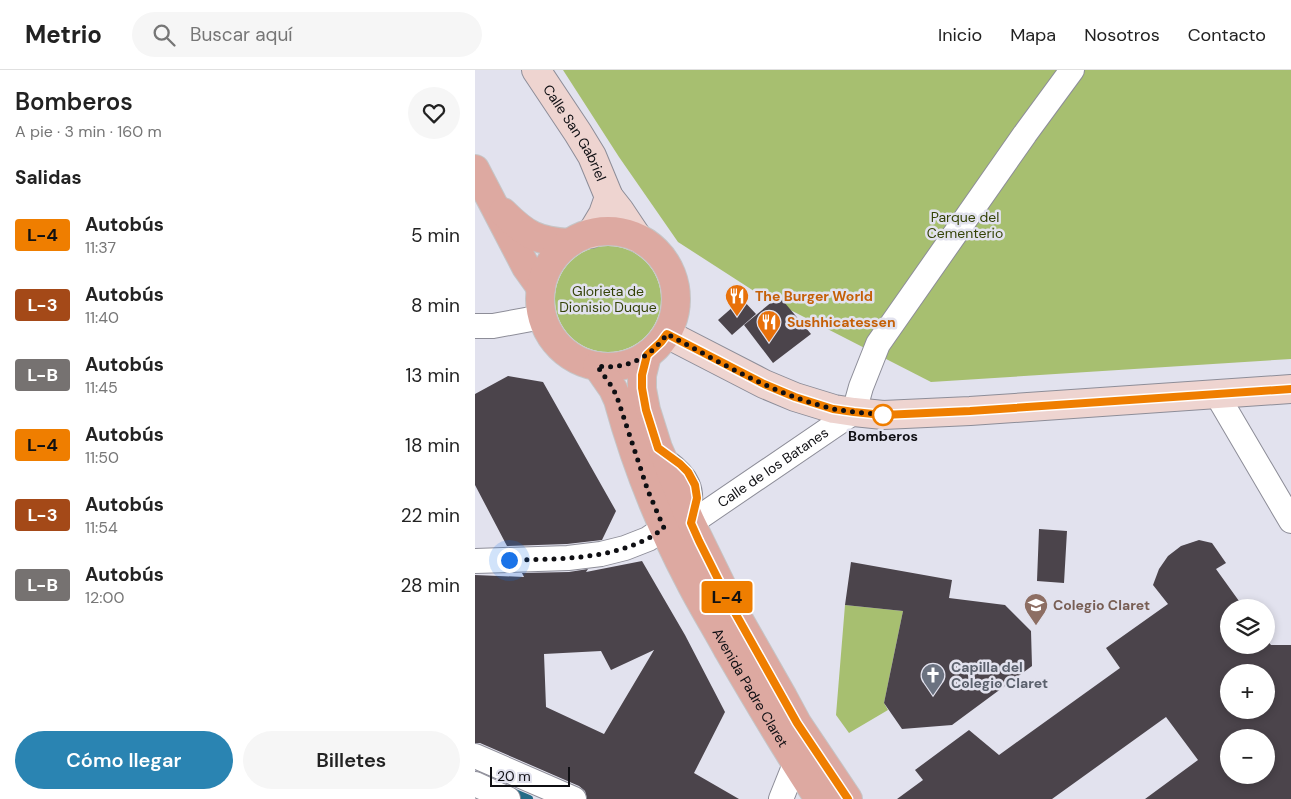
<!DOCTYPE html>
<html lang="es">
<head>
<meta charset="utf-8">
<style>
  body { margin:0; font-family:"DM Sans",sans-serif; background:#f6f6f6; color:#222; height:100vh; display:flex; flex-direction:column; font-size:19px; white-space:nowrap }
  * { box-sizing:border-box; margin:0 }
  p { font-size:16px; color:#767676 }
  .icon { flex:none; width:28px; height:28px; fill:none; stroke:currentColor; stroke-width:2; stroke-linecap:round; stroke-linejoin:round }
  .map { position:relative; flex:1; overflow:hidden }
  .details { display:flex; flex-direction:column; background:#fff; width:475px }
  .details>* { flex:none }
  .badge { padding:0 10px; border-radius:4px; font-size:18px; line-height:32px }
  .buttons { position:absolute; left:745px; top:529px; display:grid; gap:10px }
  .buttons a { display:grid; place-items:center; width:55px; height:55px; border-radius:50%; background:#fff; box-shadow:0 2px 8px #0003; font-size:25px }
  .scale { position:absolute; left:15px; bottom:12px; width:80px; box-sizing:border-box; padding-left:5px; border:2px solid #0f0f13; border-top:0; font-size:14px; line-height:18px; white-space:nowrap; color:#0f0f13; -webkit-text-stroke:4px #e2e2ee; paint-order:stroke }
  .you { position:absolute; width:25px; height:25px; margin:-12px; border:4px solid #fff; border-radius:50%; background:#1a73e8; box-shadow:0 0 0 8px #1a73e833 }
  .map>.badge { position:absolute; translate:-50% -50%; box-shadow:0 0 0 2px #fff }
  h2 { padding:0 15px; font-size:19px; line-height:45px }
  .round { display:grid; place-items:center; flex:none; width:52px; height:52px; border-radius:26px; background:#f6f6f6 }
  .summary { display:flex; align-items:center; justify-content:space-between; height:85px; padding:0 15px }
  h1 { font-size:24px; font-weight:600; line-height:38px }
  .action { display:flex; gap:10px; margin-top:auto; padding:10px 15px }
  .action a { flex:1; height:58px; border-radius:30px; background:#2a84b2; color:#fff; font-size:20px; font-weight:600; line-height:58px; text-align:center }
  .action a+a { background:#f6f6f6; color:#222 }
  ul { padding:0; list-style:none }
  li { display:flex; align-items:center; gap:15px; height:70px; padding:0 15px }
  li div { flex:1 }
  li b { display:block; font-size:19px }
  li em { font-style:normal }
  li .badge { min-width:55px; font-weight:700; text-align:center }
  header { display:flex; align-items:center; gap:30px; box-sizing:border-box; height:70px; padding:0 25px; background:#fff; border-bottom:1px solid #e0e0e0 }
  header strong { font-size:24px }
  nav { display:flex; gap:28px; margin-inline-start:auto; font-size:18px }
  .search { width:350px; height:45px; background:#f6f6f6; display:flex; align-items:center; gap:12px; box-sizing:border-box; padding:0 18px; border-radius:28px; color:#767676; font-size:19px }
  main { display:flex; flex:1; min-height:0 }
  .map>svg:first-child { display:block }
  .green { fill:#a7bf70 }
  .lines { fill:none; stroke-linecap:round; stroke-linejoin:round }
  .stream { stroke:#236b87; stroke-width:8 }
  .building { fill:#4b444b; fill-rule:evenodd }
  .lane-casing { stroke:#8d8d98; stroke-width:14 }
  .street-casing { stroke:#8d8d98; stroke-width:26 }
  .secondary-casing { stroke:#8d8d98; stroke-width:30 }
  .primary-casing { stroke:#c5c5c6; stroke-width:30 }
  .lane { stroke:#fff; stroke-width:11 }
  .street { stroke:#fff; stroke-width:24 }
  .secondary { stroke:#eed4d0; stroke-width:28 }
  .primary { stroke:#dda9a1; stroke-width:28 }
  .line-casing { stroke:#fff; stroke-width:11 }
  .line { stroke:#ef7e00; stroke-width:8 }
  .walk { stroke:#0f0f13; stroke-width:5; stroke-dasharray:0 9 }
  .stop-dot { fill:#fff; stroke:#ef7e00; stroke-width:2.5 }
  .labels { text-anchor:middle; stroke-width:5; stroke-linejoin:round; paint-order:stroke }
  .street-label { font-size:14px; fill:#0f0f13; stroke:#e2e2ee }
  .park-label { font-size:14px; fill:#354307; stroke:#e2e2ee }
  .food-label { font-size:14px; font-weight:bold; fill:#c56008; stroke:#e2e2ee; text-anchor:start }
  .stop-label { font-size:14px; font-weight:bold; fill:#0f0f13; stroke:#e2e2ee }
  .education-label { font-size:14px; font-weight:bold; fill:#785e54; stroke:#e2e2ee; text-anchor:start }
  .worship-label { font-size:14px; font-weight:bold; fill:#5b616d; stroke:#e2e2ee; text-anchor:start }
</style>
</head>
<body>
<header>
<strong>Metrio</strong>
<div class="search"><svg class="icon" aria-label="search" viewBox="0 0 24 24"><circle cx="10" cy="10" r="6"/><path d="M15 15l6 6"/></svg>Buscar aquí</div>
<nav><a>Inicio</a><a>Mapa</a><a>Nosotros</a><a>Contacto</a></nav>
</header>
<main>
<section class="details">
<div class="summary"><div><h1>Bomberos</h1><p>A pie · 3 min · 160 m</p></div><a class="round"><svg class="icon" aria-label="heart" viewBox="0 0 24 24"><path d="M12 20l-8-8c-3-5 5-10 8-4 3-6 11-1 8 4z"/></svg></a></div>
<h2>Salidas</h2>
<ul>
<li><span class="badge" style="background:#ef7e00;color:#111">L-4</span><div><b>Autobús</b><p>11:37</p></div><em>5 min</em></li>
<li><span class="badge" style="background:#a44918;color:#fff">L-3</span><div><b>Autobús</b><p>11:40</p></div><em>8 min</em></li>
<li><span class="badge" style="background:#767271;color:#fff">L-B</span><div><b>Autobús</b><p>11:45</p></div><em>13 min</em></li>
<li><span class="badge" style="background:#ef7e00;color:#111">L-4</span><div><b>Autobús</b><p>11:50</p></div><em>18 min</em></li>
<li><span class="badge" style="background:#a44918;color:#fff">L-3</span><div><b>Autobús</b><p>11:54</p></div><em>22 min</em></li>
<li><span class="badge" style="background:#767271;color:#fff">L-B</span><div><b>Autobús</b><p>12:00</p></div><em>28 min</em></li>
</ul>
<div class="action"><a>Cómo llegar</a><a>Billetes</a></div>
</section>
<div class="map">
<svg width="816" height="729" viewBox="0 0 816 729">
  <rect width="100%" height="100%" fill="#e2e2ee"/>
  <path class="green" d="M88,0H816V289L456,312L282,223L203,172L144,87Z
    M80 229a53 53 0 1 1 106 0a53 53 0 1 1-106 0Z
    M370,535L428,541L409,633L413,640L374,663L361,645Z"/>
  <g class="lines">
    <path class="stream" d="M35,721L54,729"/>
  </g>
  <path class="building" d="M304,226L336,264L298,293L269,255Z
    M267,229L281,244L257,265L243,250Z
    M33,306L68,312L141,441L127,470L92,474L32,476L0,415V324Z
    M564,459L592,461L589,513L562,511Z
    M724,470L737,473L751,493L741,499L769,538H754V575H791V569L796,575H816V729H670L723,690L691,647L577,729H422L448,710L440,700L494,660L524,685L645,598L631,578L693,534L678,515L684,499L693,486L706,476ZM754,602H791V640H754ZM754,668H791V705H754Z
    M167,491L210,565L250,642L219,703L264,729H112L110,721L104,716L5,673H0V505L49,507L47,503L94,502L113,499L111,502ZM179,580L129,664L71,637L69,584L126,581L136,600Z
    M376,492L477,510L474,528L530,535L556,561L557,596L477,655L427,659L409,633L428,541L370,535Z"/>
  <g class="lines">
    <g class="lane-casing">
      <path id="lane" d="M194,386C217,403 227,418 218,447"/>
    </g>
    <g class="street-casing">
      <g id="street">
        <path d="M0,256H18L67,247"/>
        <path d="M742,325L816,451"/>
        <path id="s1" d="M216,453L379,342L386,317L403,274L550,64L597,0"/>
        <path d="M0,491L93,488L126,484L150,478L173,469L189,458"/>
        <path d="M0,686L99,729"/>
        <path d="M0,714L33,729"/>
        <path d="M306,729L320,694"/>
      </g>
    </g>
    <g class="secondary-casing">
      <g id="secondary">
        <path id="s2" d="M61,0L103,63L117,86L134,127L145,141L163,168"/>
        <path d="M116,164L128,144L134,127"/>
        <path d="M192,264L289,314L320,327L359,339L379,342L408,345L495,341L816,319"/>
      </g>
    </g>
    <g class="primary-casing">
      <g id="primary">
        <path d="M0,99L51,197L66,218"/>
        <path d="M28,142C51,165 62,171 94,173"/>
        <circle cx="133" cy="229" r="68"/>
        <path d="M172,285L167,305V319L171,340L183,378L216,453L259,541L308,627L322,653L373,729"/>
        <path id="s3" d="M122,296L138,319L143,330C160,392 184,453 214,510C226,534 240,556 253,580C282,630 311,680 344,729"/>
      </g>
    </g>
    <use href="#lane" class="lane"/>
    <use href="#street" class="street"/>
    <use href="#secondary" class="secondary"/>
    <use href="#primary" class="primary"/>
  </g>
  <g class="lines">
    <g class="line-casing">
      <path id="line" d="M373,729L322,653L259,541L224,471L216,453L222,428L220,415L213,402L205,394L183,378L171,340L167,318V305L172,285L186,272L192,264L289,314L320,327L358,339L379,342L408,345L495,341L816,319"/>
    </g>
    <use href="#line" class="line"/>
    <path class="walk" d="M34,490C80,489 131,490 172,469C178,466 183,462 189,458L173,421L143,330L138,318L122,296C151,300 175,288 192,264C245,292 299,325 359,339C375,342 392,343 408,345"/>
  </g>
  <defs>
    <g id="restaurant-pin" transform="scale(1.25)"><path d="M0 17L-7.5 6A9.5 9.5 0 1 1 7.5 6Z" fill="#e8710a" stroke="#e2e2ee"/><path d="M-5-6h1v4h1v-4h1v4h1v-4h1v5L-1.5 .5V6h-2V.5L-5-1ZM5-6V6H3V1.5H1.5Q1.5-4 5-6Z" fill="#fff"/></g>
    <g id="school-pin" transform="scale(1.25)"><path d="M0 17L-7.5 6A9.5 9.5 0 1 1 7.5 6Z" fill="#8d6e63" stroke="#e2e2ee"/><path d="M0-5L7-2L0 1L-7-2ZM-4 1L0 2.5L4 1V4Q0 6-4 4Z" fill="#fff"/></g>
    <g id="church-pin" transform="scale(1.25)"><path d="M0 17L-7.5 6A9.5 9.5 0 1 1 7.5 6Z" fill="#6b7280" stroke="#e2e2ee"/><path d="M-1.2-6h2.4v3.5h3.3v2.4h-3.3V6h-2.4V-.1h-3.3v-2.4h3.3Z" fill="#fff"/></g>
  </defs>
  <g fill-rule="evenodd">
    <use href="#restaurant-pin" x="262" y="226"/>
    <use href="#restaurant-pin" x="294" y="252"/>
    <use href="#school-pin" x="561" y="535"/>
    <use href="#church-pin" x="458" y="605"/>
  </g>
  <circle class="stop-dot" cx="408" cy="345" r="10"/>
  <g class="labels">
    <g class="street-label">
      <text dy="5" stroke="none"><textPath href="#s2" startOffset="74">Calle San Gabriel</textPath></text>
      <text dy="5" stroke="none"><textPath href="#s1" startOffset="99">Calle de los Batanes</textPath></text>
      <text dy="5" stroke="none"><textPath href="#s3" startOffset="358">Avenida Padre Claret</textPath></text>
    </g>
    <g class="park-label">
      <text x="490" y="152">Parque del<tspan x="490" dy="16">Cementerio</tspan></text>
      <text x="133" y="226">Glorieta de<tspan x="133" dy="16">Dionisio Duque</tspan></text>
    </g>
    <g class="food-label">
      <text x="280" y="231">The Burger World</text>
      <text x="312" y="257">Sushhicatessen</text>
    </g>
    <g class="stop-label">
      <text x="408" y="371">Bomberos</text>
    </g>
    <g class="education-label">
      <text x="578" y="540">Colegio Claret</text>
    </g>
    <g class="worship-label">
      <text x="476" y="602">Capilla del<tspan x="476" dy="16">Colegio Claret</tspan></text>
    </g>
  </g>
</svg>
<div class="buttons">
<a><svg class="icon" aria-label="layers" viewBox="0 0 24 24"><path d="M12 4l9 5-9 5-9-5zM3 14l9 5 9-5"/></svg></a>
<a>+</a>
<a>−</a>
</div>
<div class="scale">20 m</div>
<div class="you" style="left:34px;top:490px"></div>
<b class="badge" style="left:252px;top:527px;background:#ef7e00;color:#111">L-4</b>
</div>
</main>
</body>
</html>
